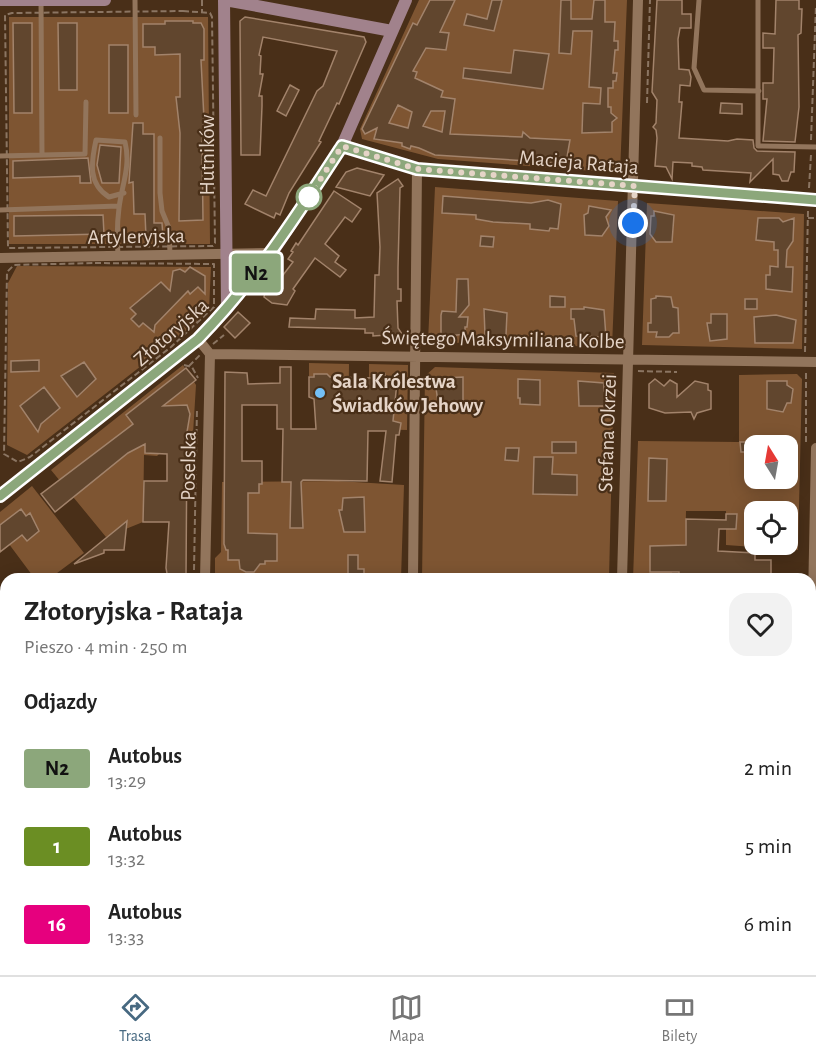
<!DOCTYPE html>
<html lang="pl">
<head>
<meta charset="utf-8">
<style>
  body { margin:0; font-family:"Alegreya Sans",sans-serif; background:#f2f2f2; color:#222; height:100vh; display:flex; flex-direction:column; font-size:22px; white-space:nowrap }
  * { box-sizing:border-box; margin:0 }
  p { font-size:20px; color:#767676 }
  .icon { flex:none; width:33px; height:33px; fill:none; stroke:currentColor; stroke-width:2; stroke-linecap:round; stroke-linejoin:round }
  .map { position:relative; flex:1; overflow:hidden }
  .sheet { position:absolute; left:0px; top:573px; width:816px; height:402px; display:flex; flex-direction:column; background:#fff; border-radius:18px 18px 0 0; box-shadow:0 3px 15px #0003 }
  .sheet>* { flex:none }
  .badge { padding:0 12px; border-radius:4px; font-size:21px; line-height:39px }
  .needle { width:39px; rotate:349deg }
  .buttons { position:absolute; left:744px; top:435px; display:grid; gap:12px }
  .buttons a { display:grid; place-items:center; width:54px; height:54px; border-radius:12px; background:#fff; box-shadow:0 3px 15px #0003; font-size:30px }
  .you { position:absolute; width:30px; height:30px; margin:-15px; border:4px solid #fff; border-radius:50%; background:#1a73e8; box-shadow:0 0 0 9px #1a73e833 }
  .map>.badge { position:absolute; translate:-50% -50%; box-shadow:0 0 0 3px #fff }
  h2 { padding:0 24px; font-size:22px; line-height:54px }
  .round { display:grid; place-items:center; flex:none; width:63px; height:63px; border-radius:18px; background:#f2f2f2 }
  .summary { display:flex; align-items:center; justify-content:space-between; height:102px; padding:0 24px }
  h1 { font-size:28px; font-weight:600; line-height:45px }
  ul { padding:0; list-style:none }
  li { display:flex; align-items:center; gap:18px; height:78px; padding:0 24px }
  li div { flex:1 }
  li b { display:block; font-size:22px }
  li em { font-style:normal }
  li .badge { min-width:66px; font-weight:700; text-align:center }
  .tabs { display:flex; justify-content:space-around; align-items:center; height:84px; border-top:2px solid #e0e0e0; background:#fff; font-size:16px; color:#767676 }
  .tabs a { display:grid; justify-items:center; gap:3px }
  .tabs .current { color:#476981 }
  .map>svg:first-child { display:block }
  .green { fill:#7e5532; fill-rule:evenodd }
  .building { fill:#61462e; stroke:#a2836b; stroke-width:1.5; fill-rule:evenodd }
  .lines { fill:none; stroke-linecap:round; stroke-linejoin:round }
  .path { stroke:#8b7562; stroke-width:2; stroke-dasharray:6 3; stroke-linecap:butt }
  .lane { stroke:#92755c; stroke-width:5 }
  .street { stroke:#92755c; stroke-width:10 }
  .secondary { stroke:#a1828c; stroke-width:12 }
  .line-casing { stroke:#fff; stroke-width:14 }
  .line { stroke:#8ca77b; stroke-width:9 }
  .walk { stroke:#e5d4c7; stroke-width:6; stroke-dasharray:0 10.8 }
  .stop-dot { fill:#fff; stroke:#8ca77b; stroke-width:3 }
  .poi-dot { fill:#74c0f6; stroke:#492f18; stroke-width:2 }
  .labels { text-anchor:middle; stroke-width:4.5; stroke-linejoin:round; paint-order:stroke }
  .street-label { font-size:21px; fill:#e5d4c7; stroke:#492f18 }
  .poi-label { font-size:21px; font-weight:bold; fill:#e5d4c7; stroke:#492f18; text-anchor:start }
</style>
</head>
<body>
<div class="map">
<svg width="816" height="975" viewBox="0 0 816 975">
  <rect width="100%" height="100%" fill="#492f18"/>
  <path class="green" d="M419,0H627L620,173L438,159L362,139L360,129Z
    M9,17H208L210,244H9Z
    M435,187L618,201L612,347L428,342Z
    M647,203L804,214L802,349L642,345Z
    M17,266L211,267L209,310L191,327L27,455L7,445L8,283Z
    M309,363L349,364L348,437L329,411V376H309Z
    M369,364L408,365L407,430L368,429L369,406L398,407L399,377L376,374V376L369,377Z
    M183,365L196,385L192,450H163L157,456L144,455L143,522L106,537L51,470Z
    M435,367L614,373L609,579H422L425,376Z
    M797,374L802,379L798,550L726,545V511H686L685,559L672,560V579H633L638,441L739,442V375ZM754,446H788V478H754ZM754,512H788V544H754Z
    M338,481L404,485L401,579H215V558L221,552L222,482Z
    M32,486L84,553L49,579H35L0,532V512Z
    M810,630L816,631L812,975H796V969H810Z
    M247,969H305L302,975H247Z
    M614,969H781V975H613Z"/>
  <path class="building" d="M430,0H455L440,32L449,33L446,50L426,48L413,71L417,72L415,78L443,91L441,97L455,99L450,134L522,137L523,132L530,138L570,140L566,163H528V161L435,155L419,148L411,146L410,149L402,146V143L374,139L377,128L365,134L362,129L398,54L413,23L417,25ZM398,105L412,112L408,128L389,123ZM431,111H445L442,132L423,126Z
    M492,0H502L494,31L464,25L467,14L487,19Z
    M561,0H571V19H592L594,0H605V22H615L614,41H618V50H615L613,73H617L616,81H613V88H608V107H611V113L617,118L612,122V132L582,133L583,103L600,104L601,88L589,87L592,31H573L571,54L559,53Z
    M657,0H682V14H691V28H680L678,39L679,69L689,70L691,77L690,86L680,85L679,102H682L679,138L728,141L737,139L753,140L754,148L757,151L795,152L794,172H791L788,181H782L779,175L773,174V159L750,182L751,173L703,170L702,167L692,166V163L673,162L672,179L666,167L655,166L657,138L656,130L653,127L656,123L657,100L652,92Z
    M776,0H799V9H802L801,33L798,35L799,107L795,142L763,141L767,99H763V83H773L774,48H763V33L775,34Z
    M245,17L364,37L366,42L339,104L337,103L319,141L321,142L289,193L280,215L276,213L274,218L245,204L253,190L266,196L317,91L323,86L337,51L263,37L259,55L261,56L260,74H263L259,96H262V106L260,155H241L240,21Z
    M165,21H193V23H201L204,29V60H201L204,119L202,142L203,220L179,221L180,133L176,97H180V54L155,55V47H143V24H165Z
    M13,23H32V113H14Z
    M58,23H77V90H59Z
    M109,45H128V113H109Z
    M514,50L549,54L543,89L463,78L464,68L511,73Z
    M290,85L299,90L286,116L277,111Z
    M721,103L742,104V114L720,113Z
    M133,123H143V134H154V223H162L163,237H146L145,214H134L133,182L129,183Z
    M100,145L121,147L119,183H102L97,165Z
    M88,158L91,183H80V176L13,178V161Z
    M357,168L384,175L370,196L336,187L346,172Z
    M398,179L403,186L400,188L398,268V289H401V301H397L398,328L402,334L373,336V333H365V329L289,327L290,318L315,319L316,309L355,310V318L374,317L375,275H379L380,247L377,193Z
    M334,191L361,209L352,222L345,217L325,244L339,256L335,262L346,270L340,277L315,258L293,289L295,291L287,305L272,303L264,297L265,292L274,280L280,279L293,262L288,259L293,252L291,251L296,243L298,245Z
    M443,196L531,203L548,200L561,204L558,229L550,228L549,231L530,229V224L493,222L476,219V215L442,213Z
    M589,206L611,210L606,217L609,226L602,236L585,235L584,215L588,213Z
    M654,211L674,215L672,242H656L650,234L651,216H654Z
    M103,215L104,234L14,236V216Z
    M758,218H779L783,222L794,218L793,241L787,250L786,267H793L792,292L766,289V275H770V266L778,267V250H774V242L756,240Z
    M481,236L494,237L493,247L480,246Z
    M190,267L205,276V294L198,287L190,294L188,291L155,325L154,332L143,323L139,327L131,319L136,314L130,308L161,282L170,291L173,271L180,269L185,272Z
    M457,279H468L469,305L459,317H468L467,327H465V334L449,336L441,334V315L442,311L456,312Z
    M550,296L565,297V307H550Z
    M656,296L671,297L673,307L678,308L679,333H673L669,337H656L657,332H648V323H651V299L656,298Z
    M745,299H757V309H745Z
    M584,307L604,310L606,337L576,336L574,319H571V309H584Z
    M484,309L507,313L506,335L495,339L485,335Z
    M238,312L250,323L235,338L224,327Z
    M711,314H727V339L710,341L707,323H711Z
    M776,315L796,320L793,343H755L754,317Z
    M39,360V371L11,372V361Z
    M84,362L96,379L77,397L61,376Z
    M280,367H291V429H316L314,399L309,397V377H314V374H327L330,377L376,378V374H385V378H392L397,382L393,421L401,423L399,435H396L392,482L380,481L386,431H368L367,481L303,480L301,482L303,528H290L291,482H282L283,429H277V405H242V461H262V484H259V493H248V533L277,534V561H265V564H260L254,572H246L240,569L239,560H228V550H226L224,544L225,372L247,373L248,384L280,383Z
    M186,368L196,380L163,406L187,405L190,414L187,432L186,579H168L166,568L169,522H143L144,481H167V454L145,453V444L128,453L55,512L41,494L133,424L126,415Z
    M463,377V404L438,402L435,381L444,378Z
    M518,379L540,380V405L520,404V398H518Z
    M655,379L664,386L670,380L677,384V397L695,381L708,384V390L711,391V409L697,413L694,419L691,412L665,413L649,408V384Z
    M578,381L604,383V391L608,396L604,406H579Z
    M767,381H787V385L793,389L791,403H787L783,412L767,409Z
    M44,387L60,408L41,424L38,432L20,406Z
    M552,442H576V453H552Z
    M740,442H754V452H741Z
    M506,448H519L518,461L505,460Z
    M534,457H553L552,474L577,475V495L533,494Z
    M649,458L667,459L666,501H648Z
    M364,497L365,532H344L339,510H342L343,498Z
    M21,509L26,516L30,513L39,531L27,541L22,535L0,552V525Z
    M726,514H737L736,529H719L718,551L755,553V560H771V579H679V572H650V546L686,545V519L726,520Z
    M127,521L124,550H104V553L74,564Z
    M348,555H358V569H364V579H348Z"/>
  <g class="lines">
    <path class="path" d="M202,0V12
      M183,11L210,13L212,17L215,243L213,246L8,248L5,15L12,13Z
      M647,103L650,0
      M811,140L816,5
      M809,188L811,155
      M808,218H816
      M95,263L214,264V307L171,347L30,457L18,462L4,454L7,272L14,265Z
      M213,344L224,335
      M805,352L808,211
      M184,365L192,367L198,378
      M189,366L200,355
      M638,371L677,372
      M806,373V444
      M194,570L197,408
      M0,635H6
      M810,740L813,626
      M0,849L5,863
      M1,898L6,916
      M330,969L334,975
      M315,975L318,969
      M805,975V969"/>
    <path class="lane" d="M135,0L136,115
      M699,0L694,68L704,90L759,91
      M758,0V146L816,147
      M41,1L42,155
      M160,138V193L162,211L169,228L170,254
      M0,156L85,154L86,102
      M0,210L119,206
      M118,255C117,240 117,223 119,208C122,184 131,166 125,142L96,140C91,163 88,184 109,197L124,193"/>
    <path class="street" d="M0,258L272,253
      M198,339L210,354L816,362
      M816,448L813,601L816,618
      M205,579L210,354
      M413,579L417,169
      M622,579L638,0
      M0,623H6
      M0,738H6
      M810,749H816
      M0,871L6,889
      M20,969V975
      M346,969L349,975
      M599,975V969
      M791,975V969"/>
    <path class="secondary" d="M0,0H105
      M224,0L227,309
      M225,0L392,31
      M342,146L417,169L816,200
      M0,496L198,339L227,309L272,253L342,146L406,0"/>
  </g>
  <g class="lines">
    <g class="line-casing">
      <path id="line" d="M0,496L198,339C255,281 298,214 342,146L417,169L816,200"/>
    </g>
    <use href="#line" class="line"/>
    <path class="walk" d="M309,197L342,146L417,169L635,186L633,223"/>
  </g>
  <circle class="stop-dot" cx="309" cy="197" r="12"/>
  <circle class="poi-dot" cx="320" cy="393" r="6"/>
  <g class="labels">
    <g class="street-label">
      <text transform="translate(207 155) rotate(-90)" y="7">Hutników</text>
      <text transform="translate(579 162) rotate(5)" y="7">Macieja Rataja</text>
      <text transform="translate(136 236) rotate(-1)" y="7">Artyleryjska</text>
      <text transform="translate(171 332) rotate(-41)" y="7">Złotoryjska</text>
      <text transform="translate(503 339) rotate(1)" y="7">Świętego Maksymiliana Kolbe</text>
      <text transform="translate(607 433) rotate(-88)" y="7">Stefana Okrzei</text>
      <text transform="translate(188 466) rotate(-89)" y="7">Poselska</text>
    </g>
    <g class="poi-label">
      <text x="332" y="388">Sala Królestwa<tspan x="332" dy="24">Świadków Jehowy</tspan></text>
    </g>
  </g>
</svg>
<div class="buttons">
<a><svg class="needle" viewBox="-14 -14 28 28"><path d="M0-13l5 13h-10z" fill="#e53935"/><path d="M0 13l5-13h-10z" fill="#767676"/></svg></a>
<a><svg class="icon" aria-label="locate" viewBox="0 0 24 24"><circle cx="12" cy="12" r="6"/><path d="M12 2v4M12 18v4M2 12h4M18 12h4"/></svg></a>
</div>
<div class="you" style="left:633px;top:223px"></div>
<b class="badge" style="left:256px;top:273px;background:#8ca77b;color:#111">N2</b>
<section class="sheet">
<div class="summary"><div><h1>Złotoryjska - Rataja</h1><p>Pieszo · 4 min · 250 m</p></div><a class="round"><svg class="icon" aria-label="heart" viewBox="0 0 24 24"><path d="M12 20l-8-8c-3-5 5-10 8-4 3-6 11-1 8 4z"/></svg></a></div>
<h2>Odjazdy</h2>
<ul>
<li><span class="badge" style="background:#8ca77b;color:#111">N2</span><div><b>Autobus</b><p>13:29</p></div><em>2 min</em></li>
<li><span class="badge" style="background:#6b8e23;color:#fff">1</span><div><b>Autobus</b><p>13:32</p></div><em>5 min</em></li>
<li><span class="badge" style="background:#e6007e;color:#fff">16</span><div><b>Autobus</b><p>13:33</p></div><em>6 min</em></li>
</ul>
</section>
</div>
<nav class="tabs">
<a class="current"><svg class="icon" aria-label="directions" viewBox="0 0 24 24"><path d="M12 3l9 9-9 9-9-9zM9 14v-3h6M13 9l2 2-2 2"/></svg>Trasa</a>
<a><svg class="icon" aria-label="map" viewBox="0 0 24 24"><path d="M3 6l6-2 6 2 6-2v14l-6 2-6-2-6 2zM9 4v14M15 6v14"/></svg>Mapa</a>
<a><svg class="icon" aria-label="tickets" viewBox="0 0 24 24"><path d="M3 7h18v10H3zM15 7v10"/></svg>Bilety</a>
</nav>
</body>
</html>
